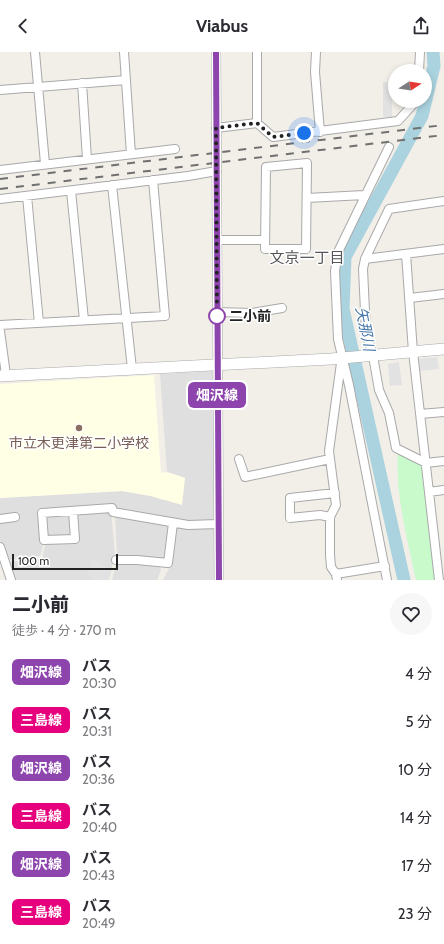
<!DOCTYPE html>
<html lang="ja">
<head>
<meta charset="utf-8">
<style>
  body { margin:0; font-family:Cabin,"Noto Sans JP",sans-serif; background:#f7f7f7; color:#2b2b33; height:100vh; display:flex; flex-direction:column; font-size:15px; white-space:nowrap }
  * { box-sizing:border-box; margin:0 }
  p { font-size:13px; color:#7c7c81 }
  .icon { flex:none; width:22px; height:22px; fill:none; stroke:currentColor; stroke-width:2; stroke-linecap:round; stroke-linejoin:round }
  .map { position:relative; height:528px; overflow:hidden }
  .sheet { display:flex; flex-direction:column; background:#fff; flex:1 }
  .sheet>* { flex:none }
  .badge { padding:0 8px; border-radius:6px; font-size:14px; line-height:26px }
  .needle { width:26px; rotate:78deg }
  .controls { position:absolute; left:388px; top:12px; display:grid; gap:8px }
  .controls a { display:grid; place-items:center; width:44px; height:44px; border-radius:50%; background:#fff; box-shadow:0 2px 6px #0003; font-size:20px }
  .scale { position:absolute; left:12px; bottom:10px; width:106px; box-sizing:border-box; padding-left:4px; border:2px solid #222; border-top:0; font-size:11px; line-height:14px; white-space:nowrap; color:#222; -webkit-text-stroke:3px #fff; paint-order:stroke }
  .you { position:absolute; width:20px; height:20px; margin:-10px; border:3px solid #fff; border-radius:50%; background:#1a73e8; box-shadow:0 0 0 6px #1a73e833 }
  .map>.badge { position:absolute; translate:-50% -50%; box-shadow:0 0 0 2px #fff }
  .round { display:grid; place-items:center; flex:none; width:42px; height:42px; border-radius:21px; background:#f7f7f7 }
  .summary { display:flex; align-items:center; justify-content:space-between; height:68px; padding:0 12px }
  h1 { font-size:19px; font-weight:800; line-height:30px }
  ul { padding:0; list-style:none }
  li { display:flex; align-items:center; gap:12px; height:48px; padding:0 12px }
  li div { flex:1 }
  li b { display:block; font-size:15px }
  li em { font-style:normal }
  li .badge { min-width:44px; font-weight:700; text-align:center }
  header { display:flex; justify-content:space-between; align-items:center; height:52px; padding:0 12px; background:#fff; font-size:18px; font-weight:800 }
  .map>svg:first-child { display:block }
  .residential { fill:#e0dfdf }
  .education { fill:#ffffe5 }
  .park { fill:#c8facc }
  .parking { fill:#e2e2e2 }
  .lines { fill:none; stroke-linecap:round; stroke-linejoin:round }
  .river { stroke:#aad3df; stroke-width:13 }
  .minor-casing { stroke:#a9a9a9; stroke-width:10 }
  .tertiary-casing { stroke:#a9a9a9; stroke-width:12 }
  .minor { stroke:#fff; stroke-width:8 }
  .tertiary { stroke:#fff; stroke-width:11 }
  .rail { stroke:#707070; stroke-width:2; stroke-dasharray:8 8; stroke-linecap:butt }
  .line-casing { stroke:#fff; stroke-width:9 }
  .line { stroke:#8e44ad; stroke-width:6 }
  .walk { stroke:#222; stroke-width:4; stroke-dasharray:0 7.2 }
  .stop-dot { fill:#fff; stroke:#8e44ad; stroke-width:2 }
  .education-dot { fill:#8d6e63; stroke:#fff; stroke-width:1.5 }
  .labels { text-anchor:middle; stroke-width:3; stroke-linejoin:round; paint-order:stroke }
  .stop-label { font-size:14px; font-weight:bold; fill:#222; stroke:#fff; text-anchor:start }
  .education-label { font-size:14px; fill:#785e54; stroke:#fff }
  .neighbourhood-label { font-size:15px; fill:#555; stroke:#fff }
  .water-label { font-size:15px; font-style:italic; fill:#4a7aab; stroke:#fff }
</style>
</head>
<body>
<header><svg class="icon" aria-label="back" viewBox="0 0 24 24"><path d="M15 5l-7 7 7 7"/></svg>Viabus<svg class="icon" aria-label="share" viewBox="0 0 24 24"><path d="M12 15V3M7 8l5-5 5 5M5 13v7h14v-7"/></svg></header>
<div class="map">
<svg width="444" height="528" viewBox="0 0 444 528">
  <rect width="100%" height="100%" fill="#f2efe9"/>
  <path class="residential" d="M212,319L215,322L214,471L187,469L123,460L41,459L44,491L40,504L8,508L0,489V446L122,439L151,444L163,448L185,426L167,420L160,322Z
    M111,458L115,503L109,528H14L8,510L42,506L46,490L78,488L77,462Z
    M71,461L74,483L47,486L45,466L47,463Z
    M115,464L163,472L169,475L164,509L119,505L117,503Z
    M185,474L214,475L215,528H163L171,512L176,476Z
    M120,510L159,514L161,518L157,528H112L116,513Z"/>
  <path class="education" d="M154,323L161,421L167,420L185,426L182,453L151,444L122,439L0,446V332Z"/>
  <path class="park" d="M398,399L424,413L437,528H416C407,485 395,443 398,399Z"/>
  <path class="parking" d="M383,30H392V65H383Z
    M437,305L439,317L420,319L418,307Z
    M399,310L402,333L390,334L388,312Z
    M92,506L111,519L109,528H95L87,523Z"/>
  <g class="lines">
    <path class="river" d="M404,528L343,257L345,205L422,64L434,14L433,0"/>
    <g class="minor-casing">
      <path id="minor" d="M35,0L45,112
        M124,0L131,102
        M216,0L219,528
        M257,0V71
        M316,0L315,20L320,80
        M419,19L420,0
        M82,31L87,107
        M0,38L126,28
        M216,76L257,71L273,85L398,69L416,49
        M307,111L306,197H265L266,115Z
        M0,118L175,97
        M112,133L132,317
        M71,139L84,268
        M27,144L39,271
        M307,146L364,143
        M0,147L188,124L217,119
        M444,149L389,157L365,207L363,217L366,280L373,304L379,338L389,361L396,396L426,411L444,409
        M217,188H265
        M406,202L413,300L439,528
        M365,207L444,197
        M410,246L444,242
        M217,260L252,261L282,256
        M0,273L165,264L153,128
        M0,279L6,323
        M420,362L444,360
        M239,407L245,425L330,407
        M429,440L444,438
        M73,459L75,487L44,488L42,461L112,456L113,460L188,473L218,472
        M330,465L320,463L290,466V446L335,441
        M0,467L15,465
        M0,495L11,528
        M116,508H137L168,511L173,471
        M336,522L385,514
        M337,528L336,522L331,515L330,503V465L336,453L329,399L341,311
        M387,528L349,333L338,287L335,219L338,200L389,95"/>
    </g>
    <g class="tertiary-casing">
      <path id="tertiary" d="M0,324L331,307L444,297"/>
    </g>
    <use href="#minor" class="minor"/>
    <use href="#tertiary" class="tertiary"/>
    <path class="rail" d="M0,127L444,73
      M0,137L444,83"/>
  </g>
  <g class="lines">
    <g class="line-casing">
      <path id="line" d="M216,0L219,528"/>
    </g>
    <use href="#line" class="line"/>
    <path class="walk" d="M217,264L216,76L257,71L273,85L304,81"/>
  </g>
  <circle class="stop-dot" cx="217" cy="264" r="8"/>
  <circle class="education-dot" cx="79" cy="376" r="4"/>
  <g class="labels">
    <g class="stop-label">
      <text x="229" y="269">二小前</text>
    </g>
    <g class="education-label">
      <text x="79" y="396">市立木更津第二小学校</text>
    </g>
    <g class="neighbourhood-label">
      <text x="307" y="211">文京一丁目</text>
    </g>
    <g class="water-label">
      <text transform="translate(365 277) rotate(79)" y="5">矢那川</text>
    </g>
  </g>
</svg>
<div class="controls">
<a><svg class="needle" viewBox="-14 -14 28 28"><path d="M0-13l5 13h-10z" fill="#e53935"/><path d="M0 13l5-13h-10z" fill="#7c7c81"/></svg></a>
</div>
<div class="scale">100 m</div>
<div class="you" style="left:304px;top:81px"></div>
<b class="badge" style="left:217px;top:343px;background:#8e44ad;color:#fff">畑沢線</b>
</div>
<section class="sheet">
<div class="summary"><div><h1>二小前</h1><p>徒歩 · 4 分 · 270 m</p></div><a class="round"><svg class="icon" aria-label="heart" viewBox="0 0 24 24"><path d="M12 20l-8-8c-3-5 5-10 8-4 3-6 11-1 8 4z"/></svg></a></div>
<ul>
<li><span class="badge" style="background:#8e44ad;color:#fff">畑沢線</span><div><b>バス</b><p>20:30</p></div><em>4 分</em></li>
<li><span class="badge" style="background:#e6007e;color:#fff">三島線</span><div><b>バス</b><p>20:31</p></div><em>5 分</em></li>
<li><span class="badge" style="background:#8e44ad;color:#fff">畑沢線</span><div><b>バス</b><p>20:36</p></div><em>10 分</em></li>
<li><span class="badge" style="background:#e6007e;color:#fff">三島線</span><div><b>バス</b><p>20:40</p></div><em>14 分</em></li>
<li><span class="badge" style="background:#8e44ad;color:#fff">畑沢線</span><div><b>バス</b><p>20:43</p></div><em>17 分</em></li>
<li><span class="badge" style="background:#e6007e;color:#fff">三島線</span><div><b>バス</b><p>20:49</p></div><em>23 分</em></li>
</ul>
</section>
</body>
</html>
